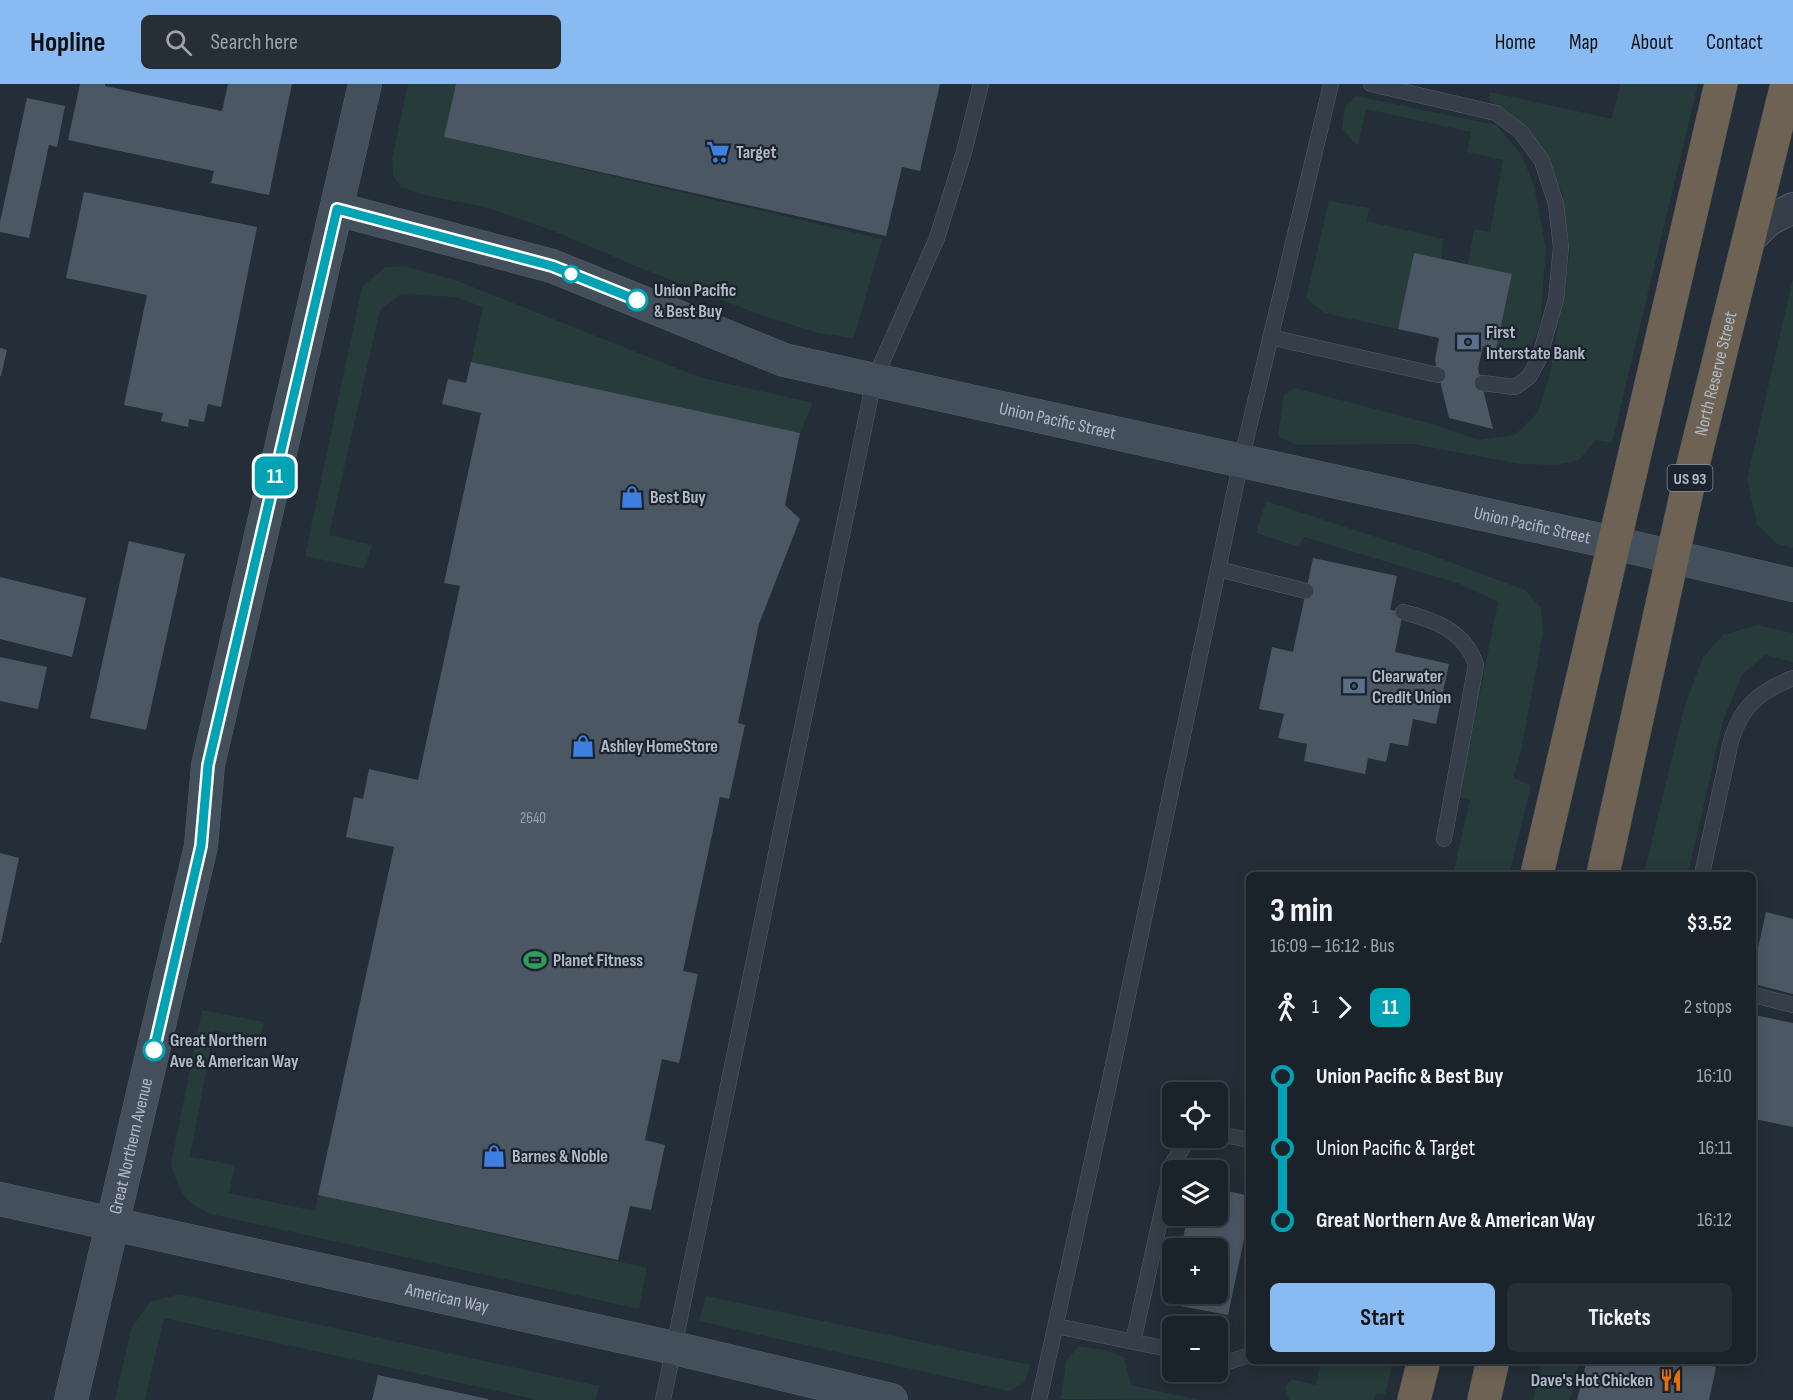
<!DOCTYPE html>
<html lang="en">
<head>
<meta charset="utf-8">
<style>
  body { margin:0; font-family:"Sofia Sans Condensed",sans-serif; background:#272f36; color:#f1f3f6; height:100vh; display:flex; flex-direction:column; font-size:22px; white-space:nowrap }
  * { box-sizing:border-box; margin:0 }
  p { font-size:20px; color:#9fa4a8 }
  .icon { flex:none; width:33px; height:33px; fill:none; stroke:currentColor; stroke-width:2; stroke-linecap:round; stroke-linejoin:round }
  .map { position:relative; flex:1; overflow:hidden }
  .side { position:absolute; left:1246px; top:788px; width:510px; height:492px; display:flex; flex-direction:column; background:#1a222a; border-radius:9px; box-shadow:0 3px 15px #0003,0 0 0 2px #383f47 }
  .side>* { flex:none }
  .badge { padding:0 12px; border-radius:9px; font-size:21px; line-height:39px }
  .controls { position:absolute; left:1162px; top:998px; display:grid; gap:12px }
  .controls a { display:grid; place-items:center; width:66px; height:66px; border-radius:9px; background:#1a222a; box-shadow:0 3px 15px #0003,0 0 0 2px #383f47; font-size:30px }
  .map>.badge { position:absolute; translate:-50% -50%; box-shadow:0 0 0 3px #fff }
  .legs { display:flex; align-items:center; gap:9px; height:66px; padding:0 24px; font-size:20px }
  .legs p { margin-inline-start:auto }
  .overview { display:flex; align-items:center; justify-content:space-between; height:102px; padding:0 24px }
  h1 { font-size:33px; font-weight:700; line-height:45px }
  .action { display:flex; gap:12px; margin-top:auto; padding:12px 24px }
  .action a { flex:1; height:69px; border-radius:9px; background:#89baf2; color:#111; font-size:24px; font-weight:700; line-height:69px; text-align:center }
  .action a+a { background:#272f36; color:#f1f3f6 }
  ul { padding:0 24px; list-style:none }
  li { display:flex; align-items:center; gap:21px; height:72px; font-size:22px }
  li i { display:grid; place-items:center; width:9px; height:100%; margin:0 8px; background:currentColor }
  li i::after { content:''; width:15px; height:15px; margin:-8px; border:4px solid; border-radius:50%; background:#1a222a }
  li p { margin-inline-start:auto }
  li:first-child i { background:linear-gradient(#0000 50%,currentColor 0) }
  li:last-child i { background:linear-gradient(currentColor 50%,#0000 0) }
  header { display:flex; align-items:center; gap:36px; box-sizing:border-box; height:84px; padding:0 30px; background:#89baf2; color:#111 }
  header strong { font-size:28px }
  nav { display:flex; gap:33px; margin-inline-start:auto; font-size:21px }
  .search { width:420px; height:54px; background:#272f36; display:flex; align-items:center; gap:15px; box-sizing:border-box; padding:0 21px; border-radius:9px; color:#9fa4a8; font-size:22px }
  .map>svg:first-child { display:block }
  .green { fill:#263b3a }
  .building { fill:#4b5864 }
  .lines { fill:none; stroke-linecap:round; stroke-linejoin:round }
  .lane-casing { stroke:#545d67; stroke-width:16 }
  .street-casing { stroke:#545d67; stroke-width:32 }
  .secondary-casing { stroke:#545d67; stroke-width:34 }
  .highway-casing { stroke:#414a54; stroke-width:34 }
  .lane { stroke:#363f49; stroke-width:15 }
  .street { stroke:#363f49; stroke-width:30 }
  .secondary { stroke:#444f5c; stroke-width:33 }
  .highway { stroke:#6e6254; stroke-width:33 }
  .line-1-casing { stroke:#fff; stroke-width:14 }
  .line-1 { stroke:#00a3b4; stroke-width:9 }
  .stop-1-dot { fill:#fff; stroke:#00a3b4; stroke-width:3 }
  .labels { text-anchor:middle; stroke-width:4.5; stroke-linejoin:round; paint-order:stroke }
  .number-label { font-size:15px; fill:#98a2ad }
  .shield { fill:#1b242e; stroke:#848d98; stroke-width:1.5 }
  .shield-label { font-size:16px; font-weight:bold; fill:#b1bac5 }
  .poi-label { font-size:18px; font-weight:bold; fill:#b1bac5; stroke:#1b242e; text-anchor:start }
  .stop-label { font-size:18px; font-weight:bold; fill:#b1bac5; stroke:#1b242e; text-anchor:start }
  .street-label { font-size:18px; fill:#b1bac5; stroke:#1b242e }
</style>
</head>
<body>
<header>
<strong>Hopline</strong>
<div class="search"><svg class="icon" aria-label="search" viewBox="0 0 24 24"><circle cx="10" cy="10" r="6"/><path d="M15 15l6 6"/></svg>Search here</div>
<nav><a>Home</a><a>Map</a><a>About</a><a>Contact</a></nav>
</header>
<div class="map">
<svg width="1793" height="1316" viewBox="0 0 1793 1316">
  <rect width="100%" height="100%" fill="#232e38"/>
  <path class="green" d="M408,0H456L445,53L882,155L854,254L818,249L758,230L638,183L551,146L485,123L424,111L401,103L393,91L392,75Z
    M1620,0H1698L1612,359L1596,356L1579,376L1556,381L1520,380L1413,360L1296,361L1278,352L1284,310L1294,304L1429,339L1479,356L1515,351L1538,328L1550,290L1570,169L1562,108L1532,49L1488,15L1490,8L1612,35Z
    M1356,12L1496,41L1521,70L1534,101L1546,165L1540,241L1531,262L1517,270L1496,265L1512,191L1468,181L1474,145L1490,148L1503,76L1467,68L1471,48L1366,25L1358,62L1342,45L1345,22Z
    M1329,117L1369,124L1367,137L1443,155L1441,175L1414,170L1398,245L1324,229L1306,214Z
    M404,182L455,196L699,293L813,319L800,349L471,278L483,223L455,213L401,210L380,226L329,451L372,461L364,485L305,472L362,203L385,183Z
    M1793,194V464L1777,460L1757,441L1747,395Z
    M1266,417L1434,472L1525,506L1541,524L1543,549L1521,667L1513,694L1531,701L1509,790H1453L1470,716L1459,713L1498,518L1460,500L1304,453L1299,463L1256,449Z
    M1757,541L1793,549V578L1765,571L1742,591L1723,637L1688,790H1644L1684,624L1703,573L1723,551Z
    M202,926L264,938L260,956L214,946L190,1073L235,1081L229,1109L315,1127L318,1111L647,1184L639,1225L211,1130C184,1119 179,1107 171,1080Z
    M179,1210L599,1302L596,1316H538L164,1234L145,1316H115L131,1245L150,1218Z
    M706,1212L1030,1281L1025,1298L1009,1307L699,1237Z
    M1078,1262L1104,1266L1124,1273L1131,1301L1199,1316L1061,1315L1066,1278Z
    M1542,1276L1579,1277L1570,1316H1533Z
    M1321,1277H1393L1385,1311L1376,1310L1374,1316H1289L1285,1303L1291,1295L1316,1301Z"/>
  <path class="building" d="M80,0H105V2L222,27L228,0H292L269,111L211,99L214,87L68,56Z
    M456,0H940L920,87L902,83L886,152L444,53Z
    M27,14L65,22L57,63L49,61L29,154L0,148V138Z
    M84,108L257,143L221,323L208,320L204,338L189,335L188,343L161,337L163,329L124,321L147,211L66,194Z
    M1414,169L1512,190L1496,265L1483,262L1478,285L1493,345L1449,334L1435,276L1439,254L1398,245Z
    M0,264L7,266L1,292H0Z
    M471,278L800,349L785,421L800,435L759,540L738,639L745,641L729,715L720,713L683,887L698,890L679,979L662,975L645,1056L665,1061L651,1126L630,1122L618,1176L318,1111L394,763L346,753L354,713L363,715L369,685L418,696L460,502L444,499L481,329L442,320L448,295L466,299Z
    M129,457L185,470L146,646L90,634Z
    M1313,474L1397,492L1390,526L1403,528L1395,568L1449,580L1436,640L1413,635L1408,662L1390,659L1386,678L1368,674L1365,690L1304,677L1307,660L1278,654L1284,630L1259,625L1272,563L1293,568Z
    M0,493L86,514L72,573L0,555Z
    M0,573L47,583L38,625L0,617Z
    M0,769L19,774L1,859H0Z
    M1766,828L1793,835V910L1754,900V881Z
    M1754,931L1793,939V1043L1754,1035Z
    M1218,1105L1250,1112V1127L1228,1231L1169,1220L1172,1209H1218V1164H1181L1188,1131H1218Z
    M1587,1276H1689L1716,1283L1709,1316H1577Z
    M378,1291L488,1315V1316H372Z"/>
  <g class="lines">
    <g class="lane-casing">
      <path id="lane" d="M1371,0L1496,29L1521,48L1542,77L1556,120L1561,163L1556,215L1539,275L1529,293L1515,303L1482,299
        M1270,253L1438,291
        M1218,485L1306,507
        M1403,528C1435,536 1465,547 1476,581L1444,755
        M1702,790L1731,657C1742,621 1759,608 1793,594
        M1754,911L1793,921
        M1218,1050L1250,1056
        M1056,1242L1173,1266
        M1133,1258L1173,1078L1190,1053
        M1218,1276L1228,1278L1250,1271
        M663,1316L874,296L937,154L964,68L981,0
        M1039,1316L1111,991L1241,377L1331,0"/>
    </g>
    <g class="street-casing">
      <path id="street" d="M1748,157L1768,137L1793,124"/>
    </g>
    <g class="secondary-casing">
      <g id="secondary">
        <path id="s1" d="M337,125L552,182L784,276L1614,459L1793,501"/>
        <path id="s2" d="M0,1115L674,1264L891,1316"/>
        <path id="s3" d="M71,1316L201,762L208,681L365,0"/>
      </g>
    </g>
    <g class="highway-casing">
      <g id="highway">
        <path d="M1537,790L1721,0"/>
        <path id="s4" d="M1603,790L1690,393L1787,0"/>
        <path d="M1414,1316L1424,1276"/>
        <path d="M1484,1316L1493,1276"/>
      </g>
    </g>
    <use href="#lane" class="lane"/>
    <use href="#street" class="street"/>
    <use href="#secondary" class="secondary"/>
    <use href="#highway" class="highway"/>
  </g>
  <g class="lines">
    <g class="line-1-casing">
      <path id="line-1" d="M154,966L201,762L208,681L337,125L552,182L637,216"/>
    </g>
    <use href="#line-1" class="line-1"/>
  </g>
  <defs>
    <g id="supermarket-bare" transform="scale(1.8)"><path d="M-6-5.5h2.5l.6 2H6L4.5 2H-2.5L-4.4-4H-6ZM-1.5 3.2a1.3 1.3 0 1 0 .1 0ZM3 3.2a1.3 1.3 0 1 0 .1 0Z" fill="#3f7fe0" stroke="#1b242e" stroke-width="2.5" paint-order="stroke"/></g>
    <g id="bank-bare" transform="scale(1.8)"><path d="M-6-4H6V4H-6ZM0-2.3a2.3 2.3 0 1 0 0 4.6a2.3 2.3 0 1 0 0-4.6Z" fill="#5c6f8a" stroke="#1b242e" stroke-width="2.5" paint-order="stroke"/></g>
    <g id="shop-bare" transform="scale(1.8)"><path d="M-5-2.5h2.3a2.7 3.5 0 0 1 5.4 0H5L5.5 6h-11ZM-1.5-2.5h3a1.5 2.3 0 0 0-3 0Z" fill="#3f7fe0" stroke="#1b242e" stroke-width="2.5" paint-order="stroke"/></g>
    <g id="stadium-bare" transform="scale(1.8)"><path d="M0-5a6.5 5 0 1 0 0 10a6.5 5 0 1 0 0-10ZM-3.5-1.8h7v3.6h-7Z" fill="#2e9e5b" stroke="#1b242e" stroke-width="2.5" paint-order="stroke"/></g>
    <g id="restaurant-bare" transform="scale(1.8)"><path d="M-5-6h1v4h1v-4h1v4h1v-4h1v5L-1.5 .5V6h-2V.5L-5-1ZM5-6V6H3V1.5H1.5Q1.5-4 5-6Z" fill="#e8710a" stroke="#1b242e" stroke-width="2.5" paint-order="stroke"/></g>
  </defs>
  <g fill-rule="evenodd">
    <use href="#supermarket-bare" x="718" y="68"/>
    <use href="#bank-bare" x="1468" y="258"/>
    <use href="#shop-bare" x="632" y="413"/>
    <use href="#bank-bare" x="1354" y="602"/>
    <use href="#shop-bare" x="583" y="662"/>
    <use href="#stadium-bare" x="535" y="876"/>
    <use href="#shop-bare" x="494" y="1072"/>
    <use href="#restaurant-bare" x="1671" y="1296"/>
  </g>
  <g class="stop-1-dot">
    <circle cx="571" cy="190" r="8"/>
    <circle cx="637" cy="216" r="10"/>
    <circle cx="154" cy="966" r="10"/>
  </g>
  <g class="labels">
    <g class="number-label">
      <text x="533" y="739">2640</text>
    </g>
    <rect class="shield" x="1667.5" y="381" width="45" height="26" rx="4.5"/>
    <g class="shield-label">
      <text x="1690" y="400">US 93</text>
    </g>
    <g class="poi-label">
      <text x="736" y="74">Target</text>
      <text x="1486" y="254">First<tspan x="1486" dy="21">Interstate Bank</tspan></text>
      <text x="650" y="419">Best Buy</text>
      <text x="1372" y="598">Clearwater<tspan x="1372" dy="21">Credit Union</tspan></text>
      <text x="601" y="668">Ashley HomeStore</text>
      <text x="553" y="882">Planet Fitness</text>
      <text x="512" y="1078">Barnes &amp; Noble</text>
      <text x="1653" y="1302" text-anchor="end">Dave's Hot Chicken</text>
    </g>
    <g class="stop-label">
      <text x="654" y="212">Union Pacific<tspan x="654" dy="21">&amp; Best Buy</tspan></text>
      <text x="170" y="962">Great Northern<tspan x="170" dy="21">Ave &amp; American Way</tspan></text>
    </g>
    <g class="street-label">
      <text dy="6" stroke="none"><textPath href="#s4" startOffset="513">North Reserve Street</textPath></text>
      <text dy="6" stroke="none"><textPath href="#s1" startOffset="753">Union Pacific Street</textPath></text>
      <text dy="6" stroke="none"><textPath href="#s1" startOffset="1239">Union Pacific Street</textPath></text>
      <text dy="6" stroke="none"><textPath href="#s3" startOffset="261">Great Northern Avenue</textPath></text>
      <text dy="6" stroke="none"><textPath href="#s2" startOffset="458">American Way</textPath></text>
    </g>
  </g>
</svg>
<div class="controls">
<a><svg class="icon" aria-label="locate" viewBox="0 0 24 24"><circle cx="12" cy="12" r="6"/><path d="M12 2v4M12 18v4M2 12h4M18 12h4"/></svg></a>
<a><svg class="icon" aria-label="layers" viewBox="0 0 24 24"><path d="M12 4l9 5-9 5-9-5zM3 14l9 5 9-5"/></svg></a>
<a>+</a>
<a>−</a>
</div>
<b class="badge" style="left:275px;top:392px;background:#00a3b4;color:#fff">11</b>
<section class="side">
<div class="overview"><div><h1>3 min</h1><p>16:09 – 16:12 · Bus</p></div><b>$3.52</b></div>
<div class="legs"><svg class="icon" aria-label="walk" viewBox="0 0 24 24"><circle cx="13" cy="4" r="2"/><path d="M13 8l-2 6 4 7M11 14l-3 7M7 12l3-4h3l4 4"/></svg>1<svg class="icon" aria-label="forward" viewBox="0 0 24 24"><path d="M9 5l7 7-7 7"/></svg><b class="badge" style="background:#00a3b4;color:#fff">11</b><p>2 stops</p></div>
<ul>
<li><i style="color:#00a3b4"></i><b>Union Pacific &amp; Best Buy</b><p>16:10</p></li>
<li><i style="color:#00a3b4"></i><span>Union Pacific &amp; Target</span><p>16:11</p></li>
<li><i style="color:#00a3b4"></i><b>Great Northern Ave &amp; American Way</b><p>16:12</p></li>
</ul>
<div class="action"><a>Start</a><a>Tickets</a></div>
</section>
</div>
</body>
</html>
